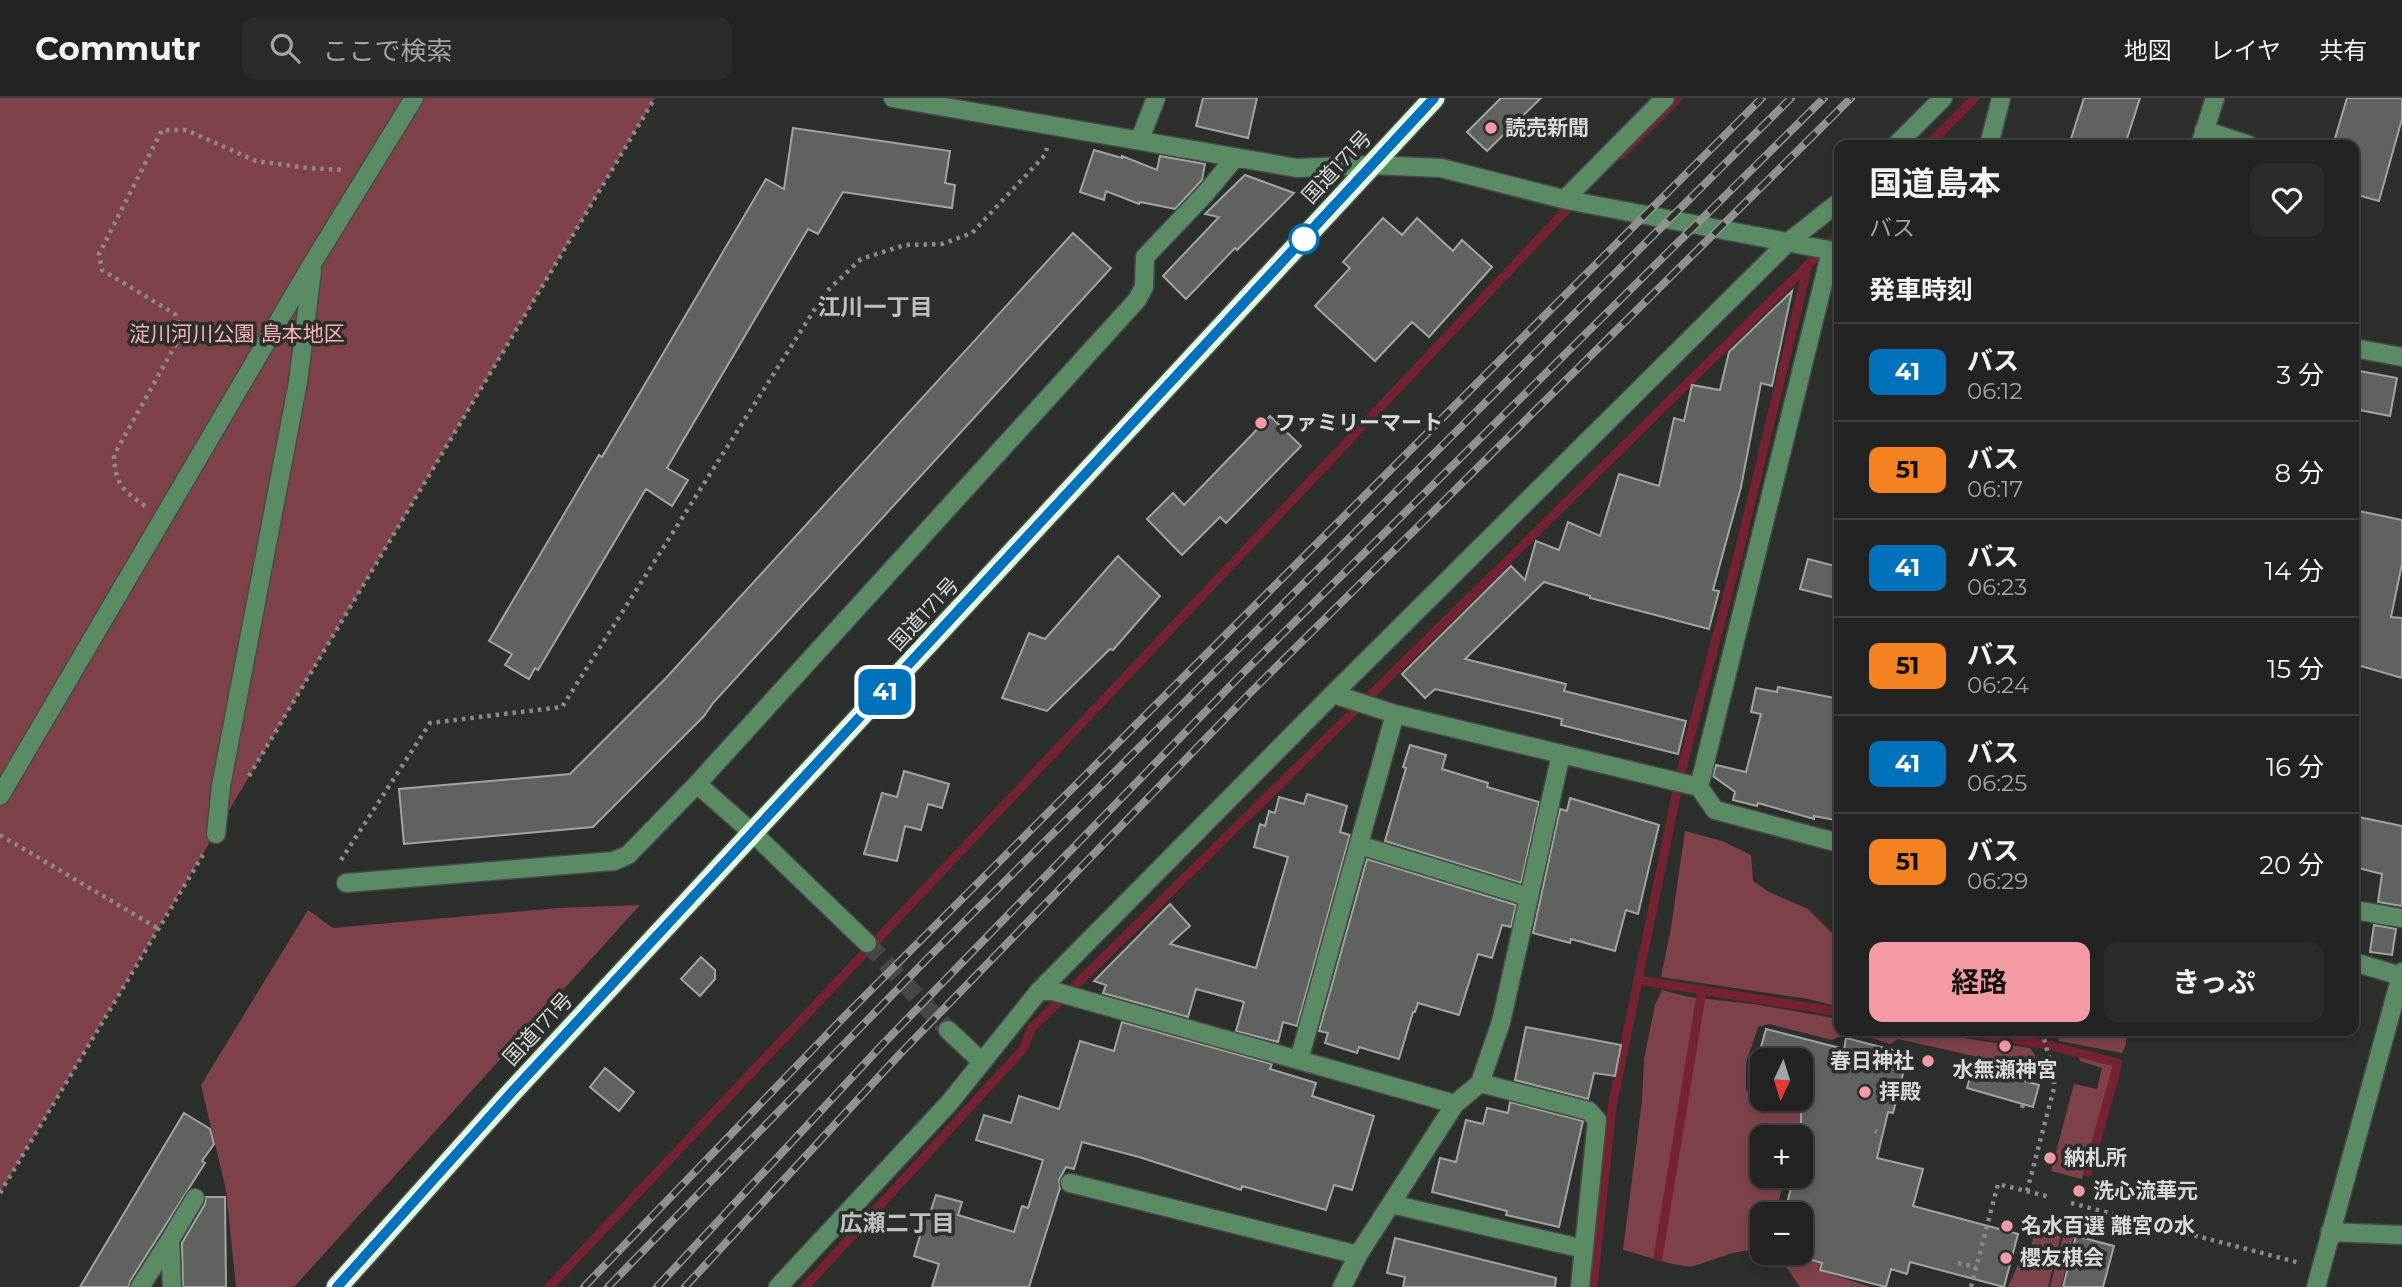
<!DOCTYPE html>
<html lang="ja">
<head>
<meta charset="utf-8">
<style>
  body { margin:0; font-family:Montserrat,"Noto Sans JP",sans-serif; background:#2a2b2a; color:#f1f3f6; height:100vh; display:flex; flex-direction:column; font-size:26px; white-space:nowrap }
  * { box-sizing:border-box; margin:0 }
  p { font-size:23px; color:#a2a4a5 }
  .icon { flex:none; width:38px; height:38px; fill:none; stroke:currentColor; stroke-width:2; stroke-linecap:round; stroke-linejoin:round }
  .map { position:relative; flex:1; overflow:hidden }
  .side { position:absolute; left:1834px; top:42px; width:525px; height:896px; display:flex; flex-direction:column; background:#222322; border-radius:14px; box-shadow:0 4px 10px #0003,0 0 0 2px #3f4040 }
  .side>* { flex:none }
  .badge { padding:0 14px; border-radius:10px; font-size:24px; line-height:46px }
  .needle { width:46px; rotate:184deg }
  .controls { position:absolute; left:1750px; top:950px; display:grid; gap:14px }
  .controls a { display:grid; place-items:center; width:63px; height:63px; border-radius:14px; background:#222322; box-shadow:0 4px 10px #0003,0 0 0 2px #3f4040; font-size:35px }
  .map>.badge { position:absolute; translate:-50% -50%; box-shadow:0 0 0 4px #fff }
  h2 { padding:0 35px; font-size:26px; line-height:63px }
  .round { display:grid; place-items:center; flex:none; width:74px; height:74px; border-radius:14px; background:#2a2b2a }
  .headline { display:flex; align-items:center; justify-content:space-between; height:119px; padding:0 35px }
  h1 { font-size:33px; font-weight:700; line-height:52px }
  .action { display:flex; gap:14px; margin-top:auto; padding:14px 35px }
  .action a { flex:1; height:80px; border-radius:14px; background:#f49aa4; color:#111; font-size:28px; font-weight:700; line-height:80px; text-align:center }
  .action a+a { background:#2a2b2a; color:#f1f3f6 }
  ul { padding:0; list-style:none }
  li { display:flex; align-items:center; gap:21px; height:98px; padding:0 35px; border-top:2px solid #3f4040 }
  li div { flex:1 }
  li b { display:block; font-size:26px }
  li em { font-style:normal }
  li .badge { min-width:77px; font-weight:700; text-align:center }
  header { display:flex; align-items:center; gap:42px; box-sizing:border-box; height:98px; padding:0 35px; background:#222322; border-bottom:2px solid #3f4040 }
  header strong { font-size:33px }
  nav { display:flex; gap:38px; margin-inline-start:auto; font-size:24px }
  .search { width:490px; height:63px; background:#2a2b2a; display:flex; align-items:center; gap:18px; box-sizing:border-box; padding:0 24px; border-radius:14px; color:#a2a4a5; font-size:26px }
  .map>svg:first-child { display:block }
  .green { fill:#80424a }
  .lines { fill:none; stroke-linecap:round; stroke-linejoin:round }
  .stream { stroke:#752232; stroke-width:9 }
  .building { fill:#5f625f; stroke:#a1a4a1; stroke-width:2 }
  .minor-tunnel { stroke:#464846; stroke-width:18; stroke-dasharray:18 9; stroke-linecap:butt }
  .minor-casing { stroke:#484a48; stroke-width:21 }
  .highway-casing { stroke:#484a48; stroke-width:24 }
  .path { stroke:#898a89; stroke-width:4.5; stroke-dasharray:3.5 5; stroke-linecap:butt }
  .minor { stroke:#5b8b65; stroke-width:18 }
  .highway { stroke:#cdfbd4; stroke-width:21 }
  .rail-casing { stroke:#909290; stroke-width:8 }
  .rail { stroke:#2d2f2d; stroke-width:5; stroke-dasharray:16; stroke-linecap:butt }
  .line-casing { stroke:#fff; stroke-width:16 }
  .line { stroke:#0072bc; stroke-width:10 }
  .poi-dot { fill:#f49aa4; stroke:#2d2f2d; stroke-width:2.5 }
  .stop-dot { fill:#fff; stroke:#0072bc; stroke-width:3.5 }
  .labels { text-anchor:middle; stroke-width:7; stroke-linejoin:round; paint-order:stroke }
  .poi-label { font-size:21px; font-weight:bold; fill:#d7d8d7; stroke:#2d2f2d; text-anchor:start }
  .street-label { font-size:21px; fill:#d7d8d7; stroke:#2d2f2d }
  .park-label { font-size:21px; fill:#fab0b7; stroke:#2d2f2d }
  .neighbourhood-label { font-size:23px; font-weight:bold; fill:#bec1be; stroke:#2d2f2d }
</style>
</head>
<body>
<header>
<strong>Commutr</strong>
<div class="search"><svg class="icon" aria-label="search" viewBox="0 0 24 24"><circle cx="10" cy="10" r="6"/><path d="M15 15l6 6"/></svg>ここで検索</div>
<nav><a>地図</a><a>レイヤ</a><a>共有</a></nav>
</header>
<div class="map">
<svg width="2402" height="1189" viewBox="0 0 2402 1189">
  <rect width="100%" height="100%" fill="#2d2f2d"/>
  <path class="green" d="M0,0H655L0,1095Z
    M1685,733L1722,743L1751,757L1753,783L1769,794L1808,811L1839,842V909L1809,901L1661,879L1671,830Z
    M640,807L294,1189H236L226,1092L201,987L308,812L333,830L558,810Z
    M1662,892L1689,899L1753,906L1839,921V933H1916L2030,950L2035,957L2036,972L1898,941L1890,946L1851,933L1832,942L1769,926L1758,929L1746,965V992L1762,1001L1801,1006L1808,1074L1801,1075V1040H1762V1078H1791L1781,1094L1775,1116H1762V1153C1737,1149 1717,1162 1693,1168C1682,1171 1637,1155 1623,1152L1642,1003L1644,961L1655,907Z
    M2058,933H2127L2126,946L2122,955L2059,943Z
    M2084,959L2113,967V973C2102,1009 2094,1045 2082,1081L2051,1073L2074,986L2097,991L2102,970L2080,963L2079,960Z
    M2038,1122L2063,1129L2048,1189H2008L2018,1167L2026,1168Z
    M2065,1131L2073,1133L2074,1138L2061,1189H2050Z
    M1782,1156L1820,1166L1818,1172L1871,1189H1800L1782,1163Z"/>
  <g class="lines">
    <path class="stream" d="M1928,47L1975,0
      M1621,57L1678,0
      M1831,144L1839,135
      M1638,882L1839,914
      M1956,933L2044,946L2118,965L2088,1074
      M1658,1159L1702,892
      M549,1189L1574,104
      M805,1189L1024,950L1031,931L1817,158
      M1593,1189L1612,1009L1674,707L1684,662L1737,462L1808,167"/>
  </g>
  <path class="building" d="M1203,0H1257L1248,40L1196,28Z
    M1501,0H1541L1487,53L1467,34Z
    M2084,0H2140L2125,47H2069Z
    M2347,0H2402V21L2379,103L2354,96V47H2333Z
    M793,30L950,53L945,85L955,87L952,110L843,94L818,136L808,131L667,370L688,382L672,408L646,391L538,572L535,570L529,581L505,567L512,556L489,543L599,357L602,359L766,81L784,91Z
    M1094,52L1122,60V58L1157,72L1160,58L1205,66L1202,82L1175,111L1140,104L1139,106L1106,93L1104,102L1080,94Z
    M1245,77L1294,95L1237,152L1235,150L1186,201L1163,178L1219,119L1205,116Z
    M1383,120L1402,137L1417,120L1453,153L1462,142L1492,169L1429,239L1412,224L1375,263L1315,208L1350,170L1343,164Z
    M1073,135L1111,170L713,605L704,618L593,729L404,746L399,691L570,676L666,580Z
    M1792,193L1772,288L1761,285L1741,389L1713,492L1719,493L1709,531L1590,500V498L1544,484L1465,561L1566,586L1564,593L1686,623L1678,656L1561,627L1562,621L1435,591L1425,600L1402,576L1511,468L1525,482L1536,443L1559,452L1568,424L1600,438L1619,376L1659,388L1674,320L1684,323L1692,287L1720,292L1729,254Z
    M2354,272L2397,280L2390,318L2354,311Z
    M1270,318L1301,348L1226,425L1220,419L1182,457L1147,421L1173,395L1184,407Z
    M2354,412L2402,422V466L2391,519L2402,520V580L2354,566Z
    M1118,458L1160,498L1113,552L1110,551L1047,613L1002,600L1029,535L1045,541Z
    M1808,461L1839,469V501L1800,491Z
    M1778,589L1835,600L1834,609L1839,610V714L1836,713L1835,722L1814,718V721L1758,705L1757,708L1733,702L1735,694L1713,678L1716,667L1746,674L1761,616L1751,614L1756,590L1777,594Z
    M1410,647L1446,657L1442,671L1488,685L1487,689L1539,704L1521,785L1385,743L1406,670L1403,669Z
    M904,673L949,686L942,710L928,706L921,732L905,728L897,763L864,756L882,695L897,699Z
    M1307,696L1347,708L1340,734L1350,737L1297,928L1283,924L1278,944L1236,933L1244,904L1196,891L1188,919L1103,895L1106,887L1094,883L1170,806L1190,828L1170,846L1256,870L1288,759L1254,749L1260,726L1265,728L1269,713L1275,715L1279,699L1304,706Z
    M1570,700L1659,727L1638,816L1626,812L1615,853L1571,841L1570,845L1533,835L1560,711L1567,713Z
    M2354,718L2402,728V808L2378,804L2382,776L2354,769Z
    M1367,761L1516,807L1511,829L1502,827L1492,860L1478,856L1459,917L1418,905L1415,914H1413L1399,961L1359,949L1357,955L1325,945L1328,935L1319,933Z
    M2374,827L2396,831L2392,857L2370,854Z
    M701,859L715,872V881L700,898L681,881Z
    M1122,924L1272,966L1270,971L1316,985L1312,998L1374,1018L1352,1092L1334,1087L1326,1112L1242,1088L1241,1092L1139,1059L1082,1044L1074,1071L1066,1069L1059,1082L1060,1090L1029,1189H932L939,1166L914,1158L926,1117L929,1118L936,1097L962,1104L958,1117L1014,1134L1022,1108L1028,1110L1043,1062L976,1042L984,1017L1011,1025L1019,998L1059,1011L1080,943L1114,953Z
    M1526,929L1621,947L1615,978L1594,975L1588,1001L1515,982Z
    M1766,931L1844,951L1846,940L1908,956L1893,1015L1888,1014L1877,1060L1923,1071L1913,1108L2018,1136L2004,1189L1910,1164L1907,1176L1891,1171L1886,1189L1820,1172L1822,1165L1786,1155H1801V1116H1784L1793,1083L1801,1086V962H1762V991L1750,988Z
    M1973,969L2039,987L2033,1009L1967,990Z
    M605,970L634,994L619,1013L590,989Z
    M1510,1004L1583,1023L1559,1129L1506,1117L1507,1113L1432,1094L1440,1060L1456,1064L1466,1022L1483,1026L1487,1010L1508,1015Z
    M184,1015L210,1031L214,1046L202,1063L205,1065L130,1183L129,1189H80Z
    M206,1099H225L226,1189H183L182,1145L205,1106Z
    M2076,1138L2114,1148L2103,1189H2063Z
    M1395,1140L1556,1180L1555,1189H1403L1405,1179L1387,1175Z"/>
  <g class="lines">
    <path class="minor-tunnel" d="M867,845L948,932"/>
    <g class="minor-casing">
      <path id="minor" d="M893,0L1297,70L1372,67L1441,70L1567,102L1839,154
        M2204,32L2249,47
        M1140,41L1156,0
        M1896,47L1943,0
        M1989,47L2001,0
        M2200,47L2215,0
        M1565,101L1665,0
        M2354,250L2402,259
        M1333,596L1395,616L1699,689L1715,712L1839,745
        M697,686L1137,202L1144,189L1145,159L1204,97L1235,60
        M1699,689L1831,153
        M0,698L312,166L414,0
        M216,736L221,688L298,284L312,173
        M1359,747L1529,799
        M346,785L614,763L628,757L697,686L754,736L867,845
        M2354,812L2402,820
        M2354,864L2401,878
        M1039,893H1053L1455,1006
        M948,932L981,963
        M1299,962L1395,616
        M1480,985L1589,1013L1597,1022L1580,1189
        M1070,1085L1358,1157
        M1391,1106L1584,1151
        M2330,1134L2402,1137
        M170,1142L195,1100
        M140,1189L170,1142L172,1189
        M778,1189L950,1004L1039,893L1333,596L1787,145L1839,104
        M1342,1189L1358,1157L1455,1006L1480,985L1501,924L1561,656
        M2316,1189L2402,874"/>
    </g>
    <g class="highway-casing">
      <path id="highway" d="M337,1189L511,995L1434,0"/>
    </g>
    <path class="path" d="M145,408C122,392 115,385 114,357L182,235L175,216L102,172L99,156L162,32H186L256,63L308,70L344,72
      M249,678L655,0
      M0,737L159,831
      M341,762L430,625L562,609L825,195L861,161L905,147L942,146L972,135L1045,57L1047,50
      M2022,1010L2023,1006
      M1875,1033L1877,1034
      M2027,1093L2054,990V978L2042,933
      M0,1095L204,755
      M2071,1105L2300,1165
      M1958,1165L1976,1169
      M1971,1189L1998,1086L2050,1099"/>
    <use href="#minor" class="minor"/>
    <use href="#highway" class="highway"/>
    <g class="rail-casing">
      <path id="rail" d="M584,1189L841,922L1762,0
        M608,1189L928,860L1791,0
        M657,1189L882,947L1237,581L1824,0
        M685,1189L898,958L1250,595L1851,0"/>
    </g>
    <use href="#rail" class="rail"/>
  </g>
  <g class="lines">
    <g class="line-casing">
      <path id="line" d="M337,1189L511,995L1434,0"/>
    </g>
    <use href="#line" class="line"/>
  </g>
  <g class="poi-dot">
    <circle cx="1491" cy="30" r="7"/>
    <circle cx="1261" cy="325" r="7"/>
    <circle cx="2005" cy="948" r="7"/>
    <circle cx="1928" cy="963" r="7"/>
    <circle cx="1865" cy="994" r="7"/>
    <circle cx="2050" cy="1060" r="7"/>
    <circle cx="2079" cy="1093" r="7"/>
    <circle cx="2007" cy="1128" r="7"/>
    <circle cx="2006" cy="1160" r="7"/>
  </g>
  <circle class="stop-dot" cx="1304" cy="141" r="14"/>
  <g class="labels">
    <g class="poi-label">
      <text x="1505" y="37">読売新聞</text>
      <text x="1275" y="332">ファミリーマート</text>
      <text x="1914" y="970" text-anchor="end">春日神社</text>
      <text x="2005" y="979" text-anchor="middle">水無瀬神宮</text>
      <text x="1879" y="1001">拝殿</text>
      <text x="2064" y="1067">納札所</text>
      <text x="2093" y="1100">洗心流華元</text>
      <text x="2021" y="1135">名水百選 離宮の水</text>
      <text x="2020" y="1167">櫻友棋会</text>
    </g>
    <g class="street-label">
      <text transform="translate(1337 69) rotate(-47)" y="7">国道171号</text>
      <text transform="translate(924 516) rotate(-47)" y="7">国道171号</text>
      <text transform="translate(538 931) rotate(-47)" y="7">国道171号</text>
    </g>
    <g class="park-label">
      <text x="237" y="243">淀川河川公園 島本地区</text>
    </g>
    <g class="neighbourhood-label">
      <text x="875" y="217">江川一丁目</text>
      <text x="897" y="1133">広瀬二丁目</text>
    </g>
  </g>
</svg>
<div class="controls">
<a><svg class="needle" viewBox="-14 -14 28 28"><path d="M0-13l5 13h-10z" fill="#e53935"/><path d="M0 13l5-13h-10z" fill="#a2a4a5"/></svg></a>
<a>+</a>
<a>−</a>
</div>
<b class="badge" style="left:885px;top:594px;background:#0072bc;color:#fff">41</b>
<section class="side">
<div class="headline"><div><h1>国道島本</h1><p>バス</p></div><a class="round"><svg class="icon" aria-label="heart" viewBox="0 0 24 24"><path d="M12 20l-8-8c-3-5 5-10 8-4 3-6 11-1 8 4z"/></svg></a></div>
<h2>発車時刻</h2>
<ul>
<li><span class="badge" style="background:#0072bc;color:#fff">41</span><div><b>バス</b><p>06:12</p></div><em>3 分</em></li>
<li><span class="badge" style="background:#f58220;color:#111">51</span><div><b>バス</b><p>06:17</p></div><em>8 分</em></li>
<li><span class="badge" style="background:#0072bc;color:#fff">41</span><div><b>バス</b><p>06:23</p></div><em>14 分</em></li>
<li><span class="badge" style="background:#f58220;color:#111">51</span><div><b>バス</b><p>06:24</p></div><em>15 分</em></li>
<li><span class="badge" style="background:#0072bc;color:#fff">41</span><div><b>バス</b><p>06:25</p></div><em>16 分</em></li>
<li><span class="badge" style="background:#f58220;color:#111">51</span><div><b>バス</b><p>06:29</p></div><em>20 分</em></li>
</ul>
<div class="action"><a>経路</a><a>きっぷ</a></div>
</section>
</div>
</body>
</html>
